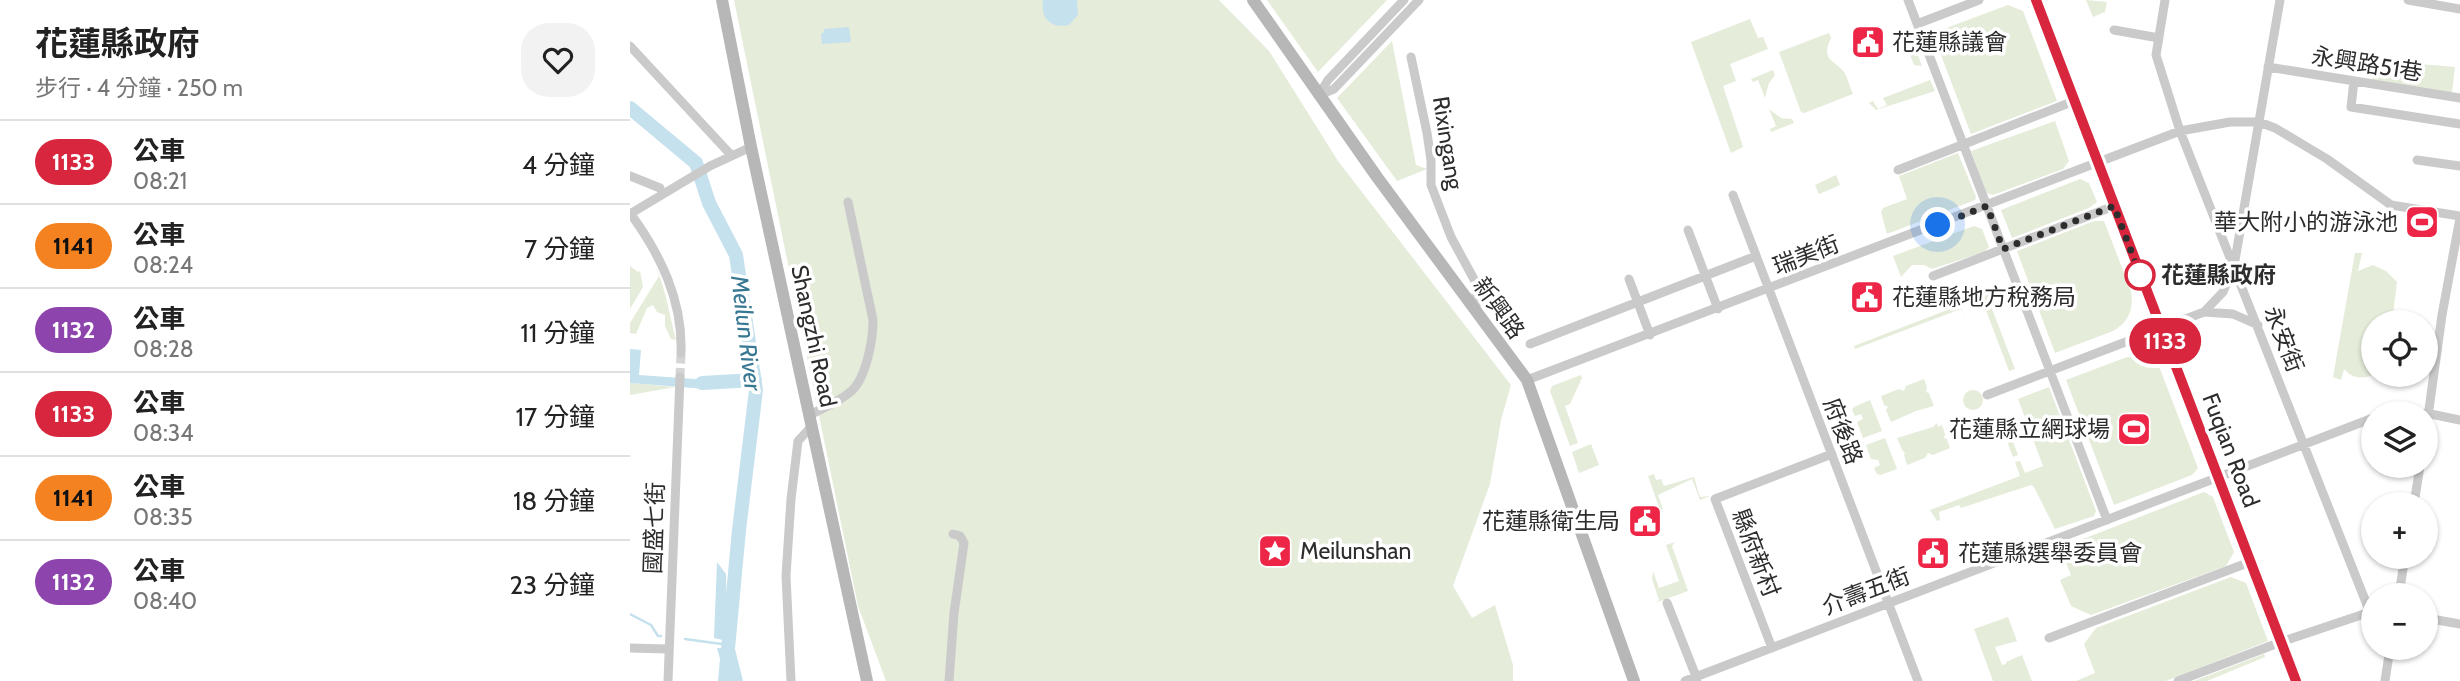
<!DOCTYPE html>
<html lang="zh-TW">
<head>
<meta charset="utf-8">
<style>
  body { margin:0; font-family:Cabin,"Noto Sans TC",sans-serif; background:#f2f2f2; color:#222; height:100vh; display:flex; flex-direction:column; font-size:26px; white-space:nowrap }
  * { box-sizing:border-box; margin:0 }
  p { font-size:23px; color:#767676 }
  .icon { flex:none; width:38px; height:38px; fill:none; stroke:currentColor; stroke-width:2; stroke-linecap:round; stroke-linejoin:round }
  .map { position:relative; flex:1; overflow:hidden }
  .sheet { display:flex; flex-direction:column; background:#fff; width:630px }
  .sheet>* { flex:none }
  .badge { padding:0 14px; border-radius:23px; font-size:24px; line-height:46px }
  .tools { position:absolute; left:1731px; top:310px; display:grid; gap:14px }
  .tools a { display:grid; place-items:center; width:77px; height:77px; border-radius:50%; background:#fff; box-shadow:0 2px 5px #0004; font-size:35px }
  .you { position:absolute; width:35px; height:35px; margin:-18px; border:5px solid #fff; border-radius:50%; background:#1a73e8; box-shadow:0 0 0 10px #1a73e833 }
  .map>.badge { position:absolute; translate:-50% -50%; box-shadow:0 0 0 4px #fff }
  .round { display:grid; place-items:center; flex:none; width:74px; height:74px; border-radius:28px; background:#f2f2f2 }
  .overview { display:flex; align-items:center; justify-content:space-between; height:119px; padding:0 35px }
  h1 { font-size:33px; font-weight:700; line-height:52px }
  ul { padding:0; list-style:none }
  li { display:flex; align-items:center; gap:21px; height:84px; padding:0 35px; border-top:2px solid #e0e0e0 }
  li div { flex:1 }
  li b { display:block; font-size:26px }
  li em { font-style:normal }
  li .badge { min-width:77px; font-weight:700; text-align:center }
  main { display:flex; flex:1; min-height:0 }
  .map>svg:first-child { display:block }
  .green { fill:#e5ecda }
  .water { fill:#c5e1ed }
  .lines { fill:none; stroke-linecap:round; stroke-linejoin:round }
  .stream { stroke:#c5e1ed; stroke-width:2.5 }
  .river { stroke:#c5e1ed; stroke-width:14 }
  .street-tunnel { stroke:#d5d5d5; stroke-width:9; stroke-dasharray:9 4.5; stroke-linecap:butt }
  .street { stroke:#cacaca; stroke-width:9 }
  .secondary { stroke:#b7b7b7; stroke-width:12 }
  .primary { stroke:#a5a5a5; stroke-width:14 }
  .line-casing { stroke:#fff; stroke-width:16 }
  .line { stroke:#d7263d; stroke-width:10 }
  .walk { stroke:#2d2d2d; stroke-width:7; stroke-dasharray:0 12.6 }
  .stop-dot { fill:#fff; stroke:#d7263d; stroke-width:3.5 }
  .labels { text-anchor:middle; stroke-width:7; stroke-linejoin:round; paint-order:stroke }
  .poi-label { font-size:23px; fill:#2d2d2d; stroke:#fff; text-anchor:start }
  .street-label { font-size:23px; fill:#2d2d2d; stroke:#fff }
  .stop-label { font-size:23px; font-weight:bold; fill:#2d2d2d; stroke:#fff; text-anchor:start }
  .water-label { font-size:24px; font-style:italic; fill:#387893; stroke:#fff }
</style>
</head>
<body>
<main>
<section class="sheet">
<div class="overview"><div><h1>花蓮縣政府</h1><p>步行 · 4 分鐘 · 250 m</p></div><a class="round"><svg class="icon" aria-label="heart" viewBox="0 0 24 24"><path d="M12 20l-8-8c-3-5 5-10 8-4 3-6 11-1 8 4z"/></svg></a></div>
<ul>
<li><span class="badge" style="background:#d7263d;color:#fff">1133</span><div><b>公車</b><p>08:21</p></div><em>4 分鐘</em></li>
<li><span class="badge" style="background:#f58220;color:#111">1141</span><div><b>公車</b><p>08:24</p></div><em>7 分鐘</em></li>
<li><span class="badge" style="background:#8e44ad;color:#fff">1132</span><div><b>公車</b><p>08:28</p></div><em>11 分鐘</em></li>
<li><span class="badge" style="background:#d7263d;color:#fff">1133</span><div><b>公車</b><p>08:34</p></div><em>17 分鐘</em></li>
<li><span class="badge" style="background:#f58220;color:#111">1141</span><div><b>公車</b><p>08:35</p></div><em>18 分鐘</em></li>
<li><span class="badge" style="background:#8e44ad;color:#fff">1132</span><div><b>公車</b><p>08:40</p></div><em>23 分鐘</em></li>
</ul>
</section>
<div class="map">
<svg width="1830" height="681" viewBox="0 0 1830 681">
  <rect width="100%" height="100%" fill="#fff"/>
  <path class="green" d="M104,0H589L639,51L708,161L881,385L871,420L860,484L823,586L842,618L865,605L883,665V681H256L228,606Z
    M637,0H757L688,72Z
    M1456,0L1477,2L1475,12L1463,17Z
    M1378,5L1393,11L1427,101L1341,134L1306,42L1311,30Z
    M1120,19L1128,38L1133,37L1138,49L1100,64L1106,81L1093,86L1113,147L1101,153L1061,42Z
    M1199,33L1201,38C1190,61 1205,60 1214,72C1218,78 1220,88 1223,94L1174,113L1171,112L1149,52Z
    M762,41L786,165L797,169L767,181L707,98Z
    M1280,43L1284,45L1292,66L1284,65L1276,45Z
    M1744,60L1825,67L1822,93L1742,86Z
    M1143,70L1145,75L1139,83L1135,98L1128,80L1123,82L1121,79Z
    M1300,80L1305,91L1246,110L1239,103L1243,101L1248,109L1257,105L1253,98Z
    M1139,109L1151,118L1162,119L1164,123L1141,132L1140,129L1146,126Z
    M1425,121L1439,161L1433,169L1363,195L1356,193L1341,151Z
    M1328,153L1346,197L1345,200L1257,234L1251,212L1253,208L1277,199L1269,176Z
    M1206,175L1210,185L1189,194L1185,185Z
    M1450,179L1459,183L1467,202L1459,208L1382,238L1371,210Z
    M1464,221H1474L1501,291C1504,309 1499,322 1483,331L1425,353L1387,251Z
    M1344,226L1352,229L1359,247L1354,252L1302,269L1294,265H1282L1271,277L1263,256Z
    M1725,253H1732L1728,271L1743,265L1756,271L1767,282L1762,322H1743L1744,375C1731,379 1723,379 1714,369L1711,380L1703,377Z
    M24,263C36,288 39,314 46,340L41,339L35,326V315L27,312L23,305L17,308L6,334L0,333V323L29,276Z
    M0,266L8,272L10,271L13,287L0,309Z
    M1375,288L1376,289L1359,301L1385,369L1379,371L1351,297Z
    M1330,305L1335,318L1331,309L1225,349L1224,346Z
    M1497,357H1511L1523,363L1527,361L1568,468L1562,475L1484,505L1436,380Z
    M951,375L952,378L940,404L935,406L948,443L940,446L920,391L922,386Z
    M1294,379L1297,388L1296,392L1299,393L1304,406L1286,411L1261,422L1256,410L1258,407L1254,405L1251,396L1269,389L1274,391L1276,386Z
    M0,383L45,387L0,395Z
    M1419,387L1466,511L1464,516L1425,529L1404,487L1401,485L1331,508L1329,505L1309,512L1310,520L1307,521L1300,510L1390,476L1385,462L1390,461L1395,473L1413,466L1388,399Z
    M1333 400a10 10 0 1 1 20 0a10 10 0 1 1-20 0Z
    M1240,400L1252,431L1233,438L1227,422L1233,419L1231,414L1225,416L1222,410L1224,407Z
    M1372,414L1388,455L1383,457L1369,420Z
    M1307,423L1308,427L1312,425L1315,434L1314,438L1317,439L1320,448L1303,455L1298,453L1295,458L1277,465L1274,455L1275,453L1272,450L1267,438L1303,427Z
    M1255,438L1267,469L1250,475L1247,474L1244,468L1250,465L1248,460L1241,459L1236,445Z
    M961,444L969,465L949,473L942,452Z
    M1024,474L1026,480L1031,479L1034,486L1064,477L1070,497L1080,496L1070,500L1062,479L1028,495L1033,509L1030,510L1018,476Z
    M1574,492L1583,497L1604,552L1596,566L1461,615L1441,606L1430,580L1441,575L1430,548Z
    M1045,542L1042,546L1058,591L1025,603L1029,600L1022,579L1023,571L1029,588L1049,581L1036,545Z
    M1601,577L1616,583L1638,641L1536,681H1446L1465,673L1454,644L1466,628Z
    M1378,617L1387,641L1365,647L1372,665L1376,664V662L1392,655L1402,681H1363L1344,629Z
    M1634,654L1635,657L1577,681H1564Z"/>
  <path class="water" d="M413,0H447L448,15L439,25C421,29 410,18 413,0Z
    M219,27L221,42L192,44L191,34L194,32V29Z
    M1781,216L1805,220L1801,228L1779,223Z
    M0,349L11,350L9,375L78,380L76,389L0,383Z
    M87,562L96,574L97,641L84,638Z
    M87,648L105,649L113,681H96Z"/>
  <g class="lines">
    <path class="stream" d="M0,614L21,625L28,636H31
      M55,639L99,645"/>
    <path class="river" d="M0,108L66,163L79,203L106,255L126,390L109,530L95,681
      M72,383L125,380"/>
    <path class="street-tunnel" d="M50,377L51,353"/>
    <path class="street" d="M1278,0L1477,520
      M1535,0L1526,55L1550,131L1739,610
      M1778,0L1830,9
      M1287,24L1349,0
      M1484,30L1529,38
      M0,46L101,155
      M781,57L797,133L801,160V185L821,237L846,283V311
      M1638,67L1830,98
      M1724,81L1721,107L1830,124
      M689,95L704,89L789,0
      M689,95L698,80L774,0
      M1787,160L1830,166
      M1268,170L1444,101
      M0,176L30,188
      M1103,195L1288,681
      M0,213C30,254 53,300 51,353
      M0,214L80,166L121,147
      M1058,230L1088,309
      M1303,276L1484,206
      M999,279L1020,335
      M1574,312L1603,314L1628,325
      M900,344L1126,256
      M897,380L1550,131L1600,122H1629L1645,128L1697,159L1761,205L1830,216
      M1357,395L1574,312L1593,292L1604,266L1650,0
      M1759,413H1781
      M1796,413L1830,420
      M180,415C193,408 208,402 219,393C236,381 243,340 243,320L218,202
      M1796,431L1812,315L1830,218
      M1784,504L1790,466
      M1769,595L1775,556
      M1037,603L1067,679
      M1796,618L1830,624
      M1419,638L1620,562
      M0,648L38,649
      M1142,648L1085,499L1202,454
      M38,681L50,377
      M161,681L156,576L161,499L168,441L181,427
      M319,681L324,613L334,543L330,536L323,534
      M1055,681L1743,418
      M1548,681L1651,642L1743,611
      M1755,681L1760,648"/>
    <path class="secondary" d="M92,0L121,147L237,681
      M623,0L747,177L897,380L1004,681"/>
    <path class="primary" d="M1406,0L1666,681"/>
  </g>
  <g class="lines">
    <g class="line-casing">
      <path id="line" d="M1406,0L1666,681"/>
    </g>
    <use href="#line" class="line"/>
    <path class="walk" d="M1308,225L1357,206L1373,249L1484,206L1512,280L1510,275"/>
  </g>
  <defs>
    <g id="civic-square" transform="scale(1.75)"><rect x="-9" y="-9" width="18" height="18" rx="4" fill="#ed2647" stroke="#fff"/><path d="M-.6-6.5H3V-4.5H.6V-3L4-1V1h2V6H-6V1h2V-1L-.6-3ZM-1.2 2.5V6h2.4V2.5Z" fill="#fff"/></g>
    <g id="stadium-square" transform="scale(1.75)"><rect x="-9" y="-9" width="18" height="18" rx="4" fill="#ed2647" stroke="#fff"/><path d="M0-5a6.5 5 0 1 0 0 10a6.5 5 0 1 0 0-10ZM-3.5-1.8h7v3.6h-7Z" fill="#fff"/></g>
    <g id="sight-square" transform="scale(1.75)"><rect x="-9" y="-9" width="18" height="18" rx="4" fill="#ed2647" stroke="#fff"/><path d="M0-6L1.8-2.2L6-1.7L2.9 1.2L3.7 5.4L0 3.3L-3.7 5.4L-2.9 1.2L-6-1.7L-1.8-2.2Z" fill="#fff"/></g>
  </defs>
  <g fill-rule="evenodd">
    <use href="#civic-square" x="1238" y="42"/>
    <use href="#stadium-square" x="1792" y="222"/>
    <use href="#civic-square" x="1237" y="297"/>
    <use href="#stadium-square" x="1504" y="429"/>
    <use href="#civic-square" x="1015" y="521"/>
    <use href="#sight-square" x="645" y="551"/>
    <use href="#civic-square" x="1303" y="553"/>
  </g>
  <circle class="stop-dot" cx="1510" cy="275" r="14"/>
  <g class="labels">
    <g class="poi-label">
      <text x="1262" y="50">花蓮縣議會</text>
      <text x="1768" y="230" text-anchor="end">華大附小的游泳池</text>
      <text x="1262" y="305">花蓮縣地方稅務局</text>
      <text x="1480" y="437" text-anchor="end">花蓮縣立網球場</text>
      <text x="990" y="529" text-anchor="end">花蓮縣衛生局</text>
      <text x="670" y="559">Meilunshan</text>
      <text x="1328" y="561">花蓮縣選舉委員會</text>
    </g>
    <g class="street-label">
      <text transform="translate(1737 64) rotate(9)" y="8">永興路51巷</text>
      <text transform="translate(818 143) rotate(81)" y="8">Rixingang</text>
      <text transform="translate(1176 255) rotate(-21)" y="8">瑞美街</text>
      <text transform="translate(869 308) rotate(54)" y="8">新興路</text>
      <text transform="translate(184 336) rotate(78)" y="8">Shangzhi Road</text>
      <text transform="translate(1654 339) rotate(69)" y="8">永安街</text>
      <text transform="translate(1213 431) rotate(69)" y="8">府後路</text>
      <text transform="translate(1601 450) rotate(69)" y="8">Fuqian Road</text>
      <text transform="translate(24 528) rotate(-88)" y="8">國盛七街</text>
      <text transform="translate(1126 553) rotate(69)" y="8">縣府新村</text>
      <text transform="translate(1236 591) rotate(-21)" y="8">介壽五街</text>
    </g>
    <g class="stop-label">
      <text x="1531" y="283">花蓮縣政府</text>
    </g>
    <g class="water-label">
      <text transform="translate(116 333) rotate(83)" y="8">Meilun River</text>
    </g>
  </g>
</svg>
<div class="tools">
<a><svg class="icon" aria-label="locate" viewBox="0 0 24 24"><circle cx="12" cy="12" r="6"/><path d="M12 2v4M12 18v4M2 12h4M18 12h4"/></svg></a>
<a><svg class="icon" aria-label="layers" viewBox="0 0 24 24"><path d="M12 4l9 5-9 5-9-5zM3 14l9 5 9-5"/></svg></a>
<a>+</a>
<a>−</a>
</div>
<div class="you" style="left:1308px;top:225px"></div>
<b class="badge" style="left:1535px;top:341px;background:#d7263d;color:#fff">1133</b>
</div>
</main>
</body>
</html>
